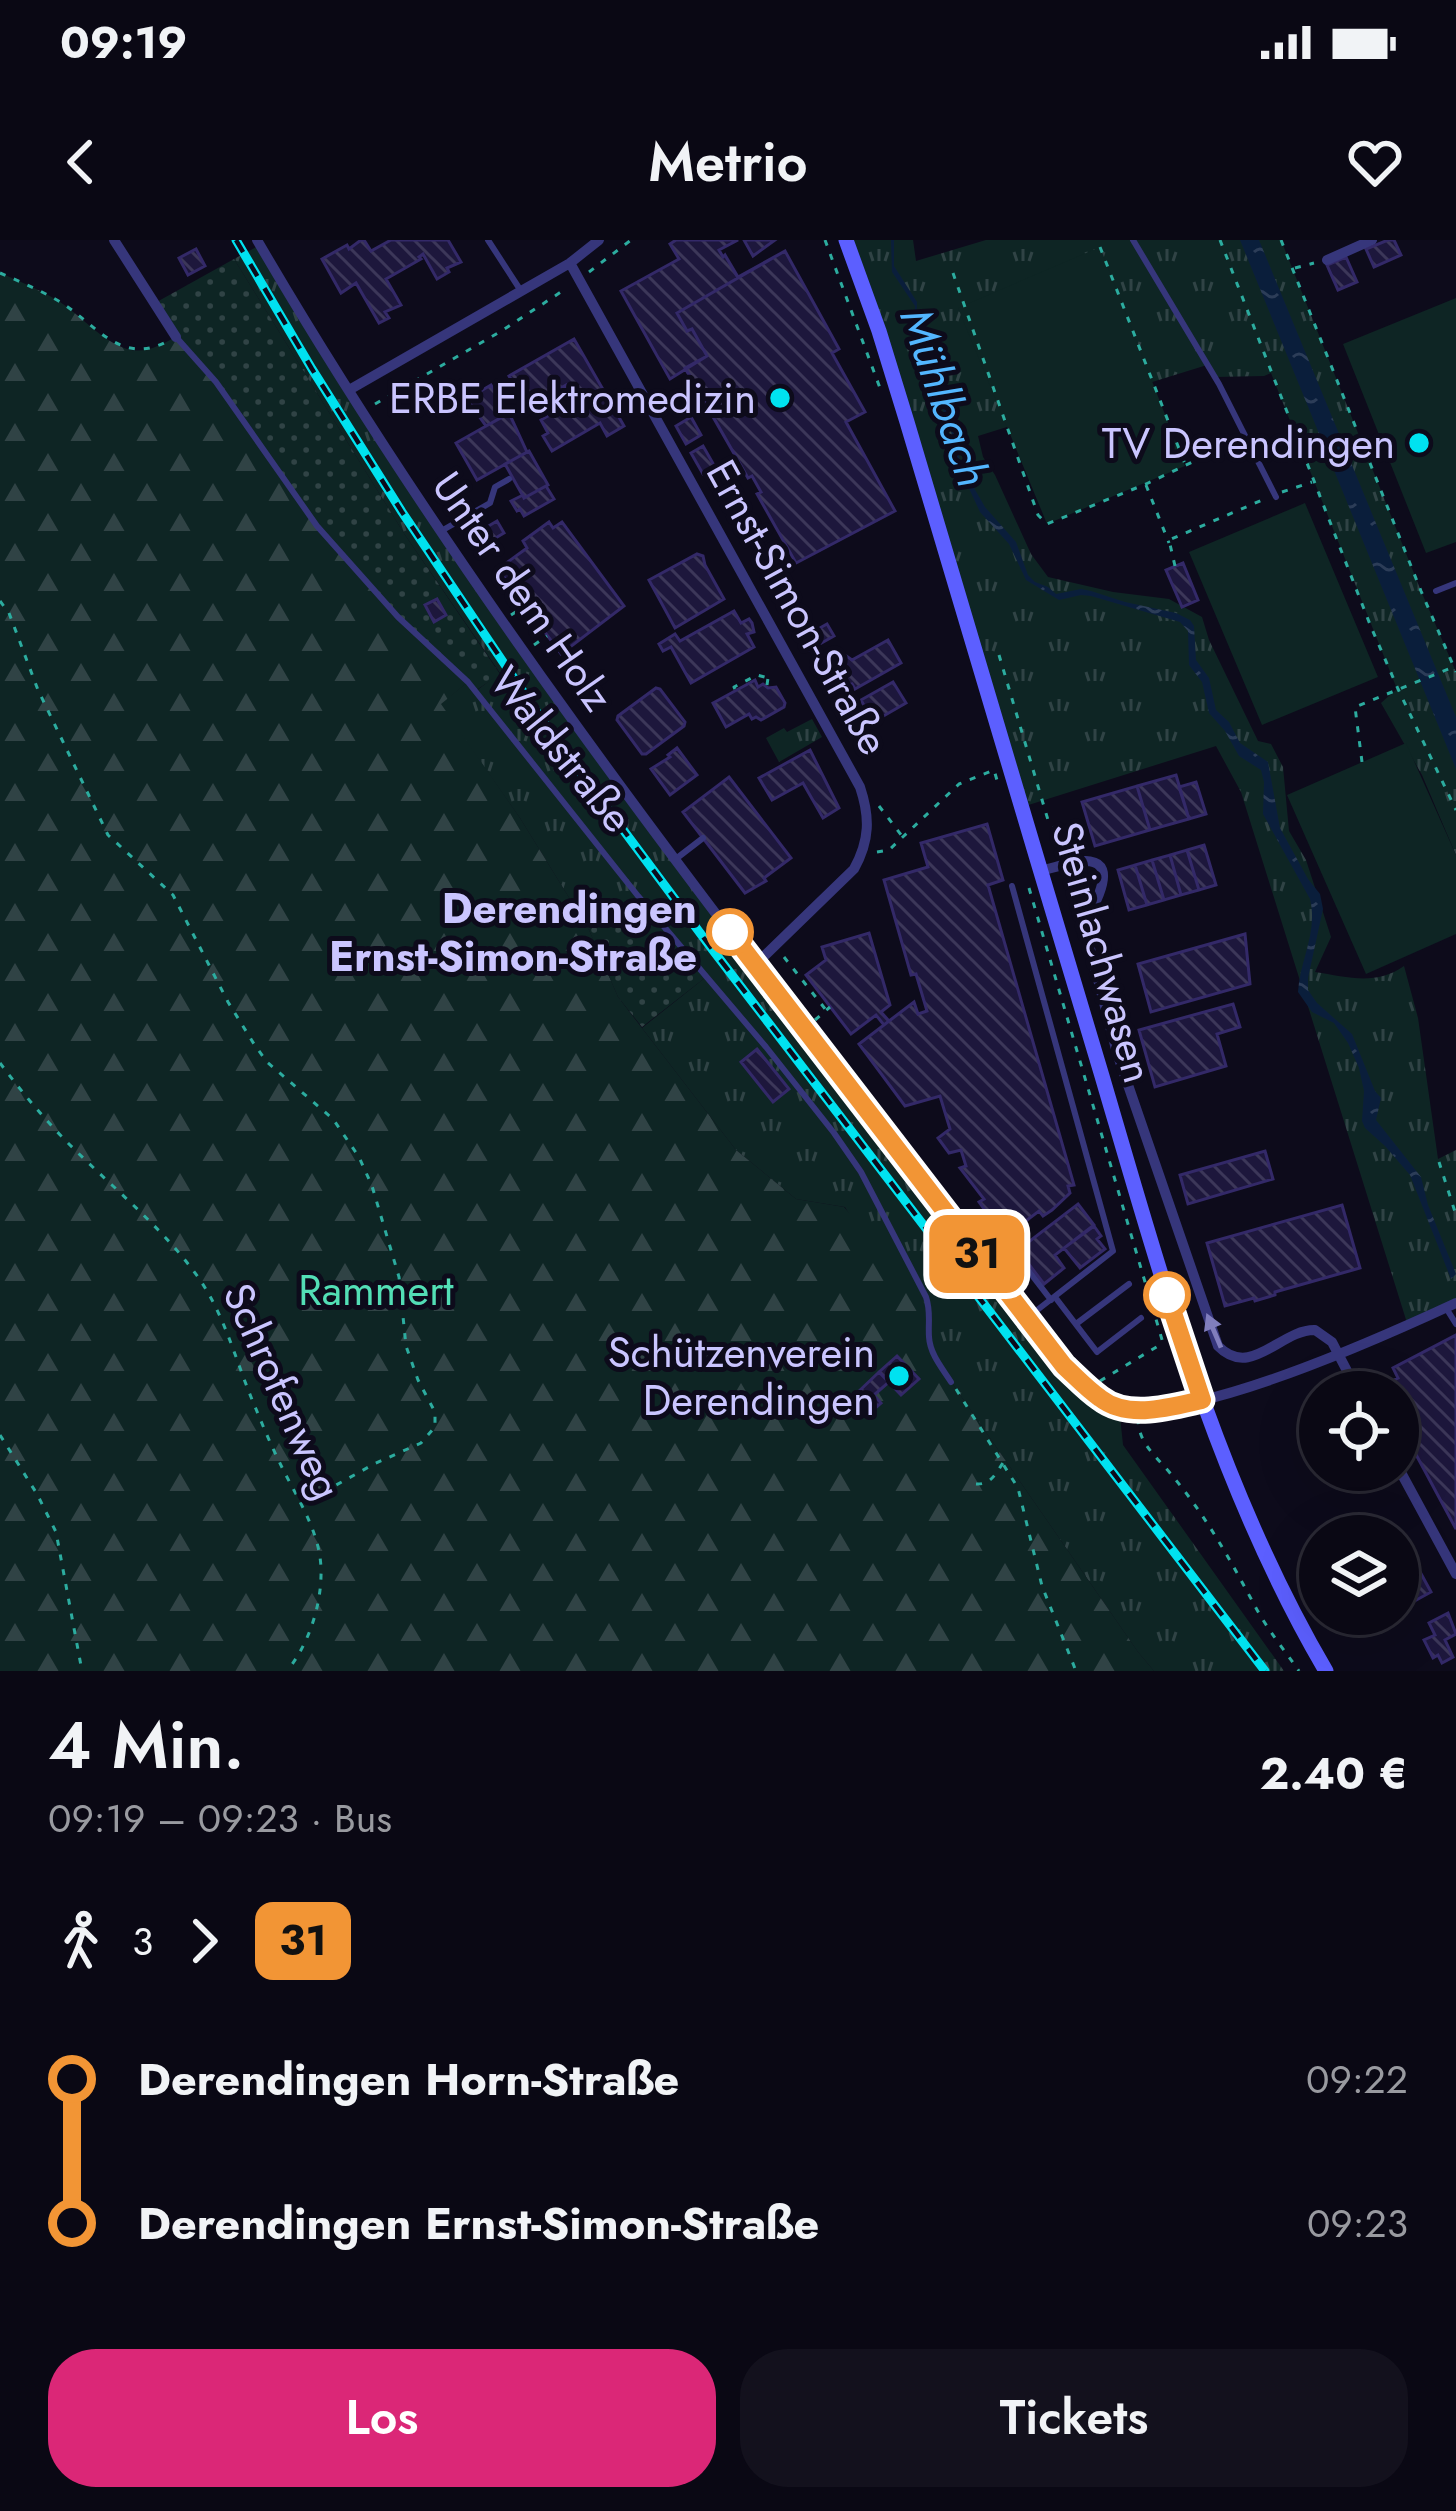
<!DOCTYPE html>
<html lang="de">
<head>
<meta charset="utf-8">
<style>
  body { margin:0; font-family:Jost,sans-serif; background:#13111d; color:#f1f3f6; height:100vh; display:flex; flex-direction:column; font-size:45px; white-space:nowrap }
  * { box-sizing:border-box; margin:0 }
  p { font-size:39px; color:#999aa0 }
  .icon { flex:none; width:66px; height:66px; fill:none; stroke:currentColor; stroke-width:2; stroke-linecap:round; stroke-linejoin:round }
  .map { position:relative; height:1431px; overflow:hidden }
  .drawer { display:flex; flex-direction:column; background:#0a0814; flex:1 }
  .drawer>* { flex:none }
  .badge { padding:0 24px; border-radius:18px; font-size:42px; line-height:78px }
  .controls { position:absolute; left:1299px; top:1131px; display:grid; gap:24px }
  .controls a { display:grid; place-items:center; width:120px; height:120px; border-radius:50%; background:#0a0814; box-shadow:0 12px 48px #0002,0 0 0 3px #2a2934; font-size:60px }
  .map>.badge { position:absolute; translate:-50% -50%; box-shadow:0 0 0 6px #fff }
  .legs { display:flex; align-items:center; gap:18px; height:132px; padding:0 48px; font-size:39px }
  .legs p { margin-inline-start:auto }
  .headline { display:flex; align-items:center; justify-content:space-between; height:204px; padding:0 48px }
  h1 { font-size:66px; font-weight:600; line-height:90px }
  .primary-button { display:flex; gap:24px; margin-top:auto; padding:24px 48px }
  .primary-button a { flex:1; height:138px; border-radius:48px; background:#db2777; color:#fff; font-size:48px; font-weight:600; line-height:138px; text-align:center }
  .primary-button a+a { background:#13111d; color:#f1f3f6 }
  ul { padding:0 48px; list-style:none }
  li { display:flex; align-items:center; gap:42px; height:144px; font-size:45px }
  li i { display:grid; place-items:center; width:18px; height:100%; margin:0 15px; background:currentColor }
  li i::after { content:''; width:30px; height:30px; margin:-15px; border:9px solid; border-radius:50%; background:#0a0814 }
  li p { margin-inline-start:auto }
  li:first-child i { background:linear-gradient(#0000 50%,currentColor 0) }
  li:last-child i { background:linear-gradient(currentColor 50%,#0000 0) }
  .status { display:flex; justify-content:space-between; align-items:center; height:84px; padding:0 60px; background:#0a0814; direction:ltr }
  .status svg { height:33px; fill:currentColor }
  header { display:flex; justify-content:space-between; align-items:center; height:156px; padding:0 48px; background:#0a0814; font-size:54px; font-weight:600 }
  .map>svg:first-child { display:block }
  .grass { fill:url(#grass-tufts) }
  .forest { fill:url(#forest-firs) }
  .garden { fill:url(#garden-dots) }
  .pitch { fill:#0e2524 }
  .water { fill:url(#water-ripples) }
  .building { fill:url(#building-back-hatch); stroke:#332968; stroke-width:3 }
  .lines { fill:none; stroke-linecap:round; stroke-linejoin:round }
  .path { stroke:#2cac9f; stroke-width:3; stroke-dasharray:6 9; stroke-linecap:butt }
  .lane { stroke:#36367b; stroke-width:6 }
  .street { stroke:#36367b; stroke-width:10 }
  .secondary { stroke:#5c5fff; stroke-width:15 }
  .rail-casing { stroke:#00e2f0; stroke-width:9 }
  .rail { stroke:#0d0b1b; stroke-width:4.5; stroke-dasharray:14; stroke-linecap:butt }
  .oneway { fill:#807ebd }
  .line-1-casing { stroke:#fff; stroke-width:27 }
  .line-1 { stroke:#f29535; stroke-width:18 }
  .poi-dot { fill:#00e2f0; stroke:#0d0b1b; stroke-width:4.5 }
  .stop-1-dot { fill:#fff; stroke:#f29535; stroke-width:6 }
  .labels { text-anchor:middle; stroke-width:10; stroke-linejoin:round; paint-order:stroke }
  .poi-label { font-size:42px; fill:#cac5ff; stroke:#0d0b1b; text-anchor:end }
  .street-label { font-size:42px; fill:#cac5ff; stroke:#0d0b1b }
  .stop-label { font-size:42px; font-weight:bold; fill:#cac5ff; stroke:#0d0b1b; text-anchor:end }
  .park-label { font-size:42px; fill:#53deb5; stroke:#0d0b1b }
  .water-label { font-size:45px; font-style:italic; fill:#53b6ff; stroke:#0d0b1b }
</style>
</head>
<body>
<div class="status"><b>09:19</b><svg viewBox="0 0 49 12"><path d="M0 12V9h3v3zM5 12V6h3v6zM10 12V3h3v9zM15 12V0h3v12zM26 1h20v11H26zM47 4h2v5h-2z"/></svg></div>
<header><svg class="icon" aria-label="back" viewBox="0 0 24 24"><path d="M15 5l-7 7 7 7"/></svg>Metrio<svg class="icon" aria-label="heart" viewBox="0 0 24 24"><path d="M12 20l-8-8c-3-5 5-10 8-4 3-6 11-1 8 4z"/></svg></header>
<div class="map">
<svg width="1456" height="1431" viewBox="0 0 1456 1431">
  <defs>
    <pattern id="grass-tufts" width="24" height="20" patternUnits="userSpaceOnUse" patternTransform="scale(3)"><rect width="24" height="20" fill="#0e2524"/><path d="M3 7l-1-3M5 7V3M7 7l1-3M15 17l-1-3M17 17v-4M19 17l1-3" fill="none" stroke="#304345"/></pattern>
    <pattern id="forest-firs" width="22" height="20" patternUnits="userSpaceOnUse" patternTransform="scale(3)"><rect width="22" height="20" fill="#0e2524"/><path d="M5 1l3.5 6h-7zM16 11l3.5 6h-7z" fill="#304345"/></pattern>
    <pattern id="garden-dots" width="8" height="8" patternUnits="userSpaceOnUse" patternTransform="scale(3)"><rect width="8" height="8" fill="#0e2524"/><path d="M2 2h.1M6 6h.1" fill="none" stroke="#304345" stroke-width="1.8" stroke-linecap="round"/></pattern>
    <pattern id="water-ripples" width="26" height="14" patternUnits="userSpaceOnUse" patternTransform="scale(3)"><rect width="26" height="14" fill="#0a1e3b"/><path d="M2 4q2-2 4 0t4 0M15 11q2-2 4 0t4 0" fill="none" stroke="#2c3d58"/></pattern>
    <pattern id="building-back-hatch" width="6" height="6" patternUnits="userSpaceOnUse" patternTransform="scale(3)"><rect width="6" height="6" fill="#1d173c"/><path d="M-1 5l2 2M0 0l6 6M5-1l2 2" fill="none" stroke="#3c3759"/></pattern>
  </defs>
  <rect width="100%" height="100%" fill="#0d0b1b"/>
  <path class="grass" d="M846,0H913L916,21L986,0H1281L1421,351L1456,432V615L1422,535L1381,463L1397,449L1271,133L1264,136L1214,137L1207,125L978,196L983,217L995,235L1031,314L1048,337L1113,352L1169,359L1202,377L1209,400L1258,501L1271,504L1283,527L1289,591L1306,620L1331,697L1315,732C1347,737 1376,746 1404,726L1418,778L1438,919L1456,910V1063L1408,1086L1241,552L1216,506L1022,567Z
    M260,5L517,406L1064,1126L1119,1167L1123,1205L1284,1431H1154L1138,1412L936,1120L845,967L796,959L736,910L642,788L706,737L638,657L589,690L520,578L440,464L468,442L476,451L500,433L405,295L234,19Z
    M812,479L822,497L779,522L766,498L784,488L787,492Z"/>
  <path class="forest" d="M0,33C21,42 41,50 60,62C83,77 104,104 131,110C148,113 162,104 176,97L468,442L441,464L520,578L589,690L618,757L736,910L796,959L844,967L931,1071L929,1096L936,1120L1138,1412L1154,1431H0Z"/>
  <path class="garden" d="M234,19L405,295L500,434L475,451L398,377L317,286L216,142L176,97L155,63Z
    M638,656L706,737L642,787L618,757L589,690Z"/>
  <path class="pitch" d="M1100,7L1185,226L1047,284L958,68Z
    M1456,58V302L1426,313L1343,104Z
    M1305,263L1378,437L1262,485L1189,312Z
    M1406,503L1456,615V694L1366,734L1287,555Z"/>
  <path class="water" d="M891,0H894V26L917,62L916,94L932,114L938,125L936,150L940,162L952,178L960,221L966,234L985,267L1016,302L1028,335L1035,342L1048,347L1056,354L1081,349L1091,351L1125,362L1176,373L1190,380L1194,386L1196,420L1209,438L1216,470L1229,482L1240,503L1268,522L1280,588L1308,639L1320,654L1323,669L1308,738V750L1317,763L1352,794L1375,851L1381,858L1376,880L1421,937L1428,965L1456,1034L1451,1039L1410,935L1385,906L1365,888L1362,881L1364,851L1359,828L1348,803L1334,783L1312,772L1298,752C1300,719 1318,693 1310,659L1263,574L1264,542L1261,530L1239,516L1225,491L1209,473L1202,442L1189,425L1188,391L1180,382L1091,356L1081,355L1059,360L1026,340L1009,304L980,272L959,227L949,182L932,149V117L918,104L913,93L915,66L892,32Z
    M1240,0H1259L1456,477V529Z"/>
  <path class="building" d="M361,0H364L371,11L391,0H448L461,22L447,28L449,32L437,39L423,14L419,17L421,19L386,39L401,65L385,72L389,78L379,83L356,43L341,53L322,19L347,5L349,9Z
    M676,0H738L719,10L723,17L725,15L738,38L677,73L687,91L692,89L707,116L670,139L621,51L679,19L670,4Z
    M676,0H738L719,10L723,17L725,15L738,37L785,11L839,109L832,113L865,172L846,182L895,271L796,323L757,254L761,252L752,236L748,238L686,129L670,139L621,51L679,19L670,4Z
    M744,0H775L753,16Z
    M744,0H775L753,16Z
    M1388,0H1394L1401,15L1374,27L1366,9Z
    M196,9L205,26L188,35L179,18Z
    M785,11L839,109L832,113L865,172L846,182L895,271L796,323L757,254L761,252L752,236L748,238L685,128L707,116L692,89L687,91L677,73Z
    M1346,17L1357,42L1338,50L1327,25Z
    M574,99L624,186L607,196L600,183L552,211L543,196L548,193L541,180L574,161L566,145L527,167L509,136Z
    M491,145L508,174L486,186L467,159Z
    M509,173L527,212L477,240L456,203Z
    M691,177L701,195L686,204L676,186Z
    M703,206L715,227L703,234L691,213Z
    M529,211L548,245L524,258L505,224Z
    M546,246L554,259L524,276L520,269L517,271L511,261L523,255L524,258Z
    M497,281L504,293L487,303L480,291Z
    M549,282L553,288L562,282L624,366L561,414L498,329L527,308L523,301Z
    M697,314L703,316L705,325L724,359L675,388L649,340Z
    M1183,323L1198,360L1182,367L1166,330Z
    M437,359L446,375L434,382L425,365Z
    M734,371L741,383L749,379L752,383L754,392L747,394L754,407L691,443L671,407L663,411L659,404L675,394L680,401Z
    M827,384L834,396L809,410L802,398Z
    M888,400L901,423L855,449L852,444L839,446L828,440L834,434L831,425L835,417L845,415L852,420Z
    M755,440L758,447L763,444L768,448L776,447L785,463L784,467L761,480L756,477L752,479L749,474L726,487L713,463Z
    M893,442L906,463L873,482L861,460Z
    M656,448L660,449L685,482L684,486L646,514H642L617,480L618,476Z
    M677,508L697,535L670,555L651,529L670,517L668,515Z
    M810,510L839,568L823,578L803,543L772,560L759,538Z
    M1176,535L1189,579L1150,590L1137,546Z
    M729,537L791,618L764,638L766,641L745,653L683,572Z
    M1196,542L1206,574L1189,579L1179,547Z
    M1137,546L1150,590L1095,606L1082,562Z
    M987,584L1003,640L988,645L1074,945L1068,946L1070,953L1052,970L1043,976L1039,971L1006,996L992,978L985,980L983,974L987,973L979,962L984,959L960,928L966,926L961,910L949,913L938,898L950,889L940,856L905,866L859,804L914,762L918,774L927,771L916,734L911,735L884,640L928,627L921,603Z
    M987,584L1003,640L988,645L1074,945L1068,946L1070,953L1052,970L1043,976L1039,971L1006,996L992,978L985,980L983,974L987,973L979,962L984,959L960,928L966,926L961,910L949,913L938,898L950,889L940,856L905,866L859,804L884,785L876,775L851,794L806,735L826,720L822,707L869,693L890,765L881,772L889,781L914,762L918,774L927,771L916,734L911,735L884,640L928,627L921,603Z
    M1204,605L1216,645L1199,650L1187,610Z
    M1187,610L1199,650L1181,655L1170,615Z
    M1170,615L1181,655L1164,660L1152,620Z
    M1152,620L1164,660L1147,665L1135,625Z
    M1135,625L1147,665L1129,670L1118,630Z
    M869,693L890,765L881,772L889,781L884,785L876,775L851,794L806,735L826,720L822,707Z
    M1245,694L1250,744L1151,772L1138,724Z
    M1233,764L1240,787L1217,794L1226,826L1155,847L1139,790Z
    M757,809L789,849L773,862L741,822Z
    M1265,911L1273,939L1188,964L1180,935Z
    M1078,964L1094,985L1055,1015L1064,1028L1044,1044L1018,1010Z
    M1342,965L1360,1028L1275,1052V1055L1255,1061L1254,1058L1225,1066L1207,1003Z
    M1094,986L1101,996L1097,999L1105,1009L1080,1028L1064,1008Z
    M1456,1095V1289L1398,1181V1152H1383L1380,1147L1398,1138L1393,1128Z
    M897,1116L919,1139L901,1155L879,1132Z
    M879,1132L889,1142L874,1155L881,1163L872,1171L856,1154Z
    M1413,1319L1431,1352L1398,1370V1327Z
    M1448,1373L1456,1394L1445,1400L1453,1417L1442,1423L1438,1415L1433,1418L1424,1400L1435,1395L1429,1383Z
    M1342,1374H1390L1353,1394Z"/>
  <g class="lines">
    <path class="path" d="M825,0L880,148
      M1220,0L1371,387L1398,449L1456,570
      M1281,0L1421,351L1456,432
      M1100,7L1185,224
      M1295,28L1314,23
      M589,32L631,0
      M0,33C21,42 42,51 62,63C96,85 120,124 164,103
      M953,33L1038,275L1047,284L1146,244L1235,202
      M375,164L503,90L567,48
      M1146,245L1169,303
      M1282,252L1312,242
      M1175,326L1169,300L1267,258
      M0,361L9,373L38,450L108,595L173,655L228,762L254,804L267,822L333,879L359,917L372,946L399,1037L406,1106L418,1140L435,1172V1187L421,1203L374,1224L302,1264
      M511,375L525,366
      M534,405L547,396
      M999,415L1048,580L1061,595L1081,601L1085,608
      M767,445L768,438L774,435
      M735,449L734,447L757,435L768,438
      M1362,522L1355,467L1456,426
      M879,566L902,596
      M877,612L889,610L959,544L994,530L999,547
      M1029,648L1163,1103L1165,1102
      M784,717L826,770
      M815,780L830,767
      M0,823C21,851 44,879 70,905C111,946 157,983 192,1029C225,1071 235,1121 256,1169C263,1186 270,1203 278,1219C294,1254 320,1289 321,1329C322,1364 309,1404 287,1431
      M1439,922L1456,975
      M1100,1141L1163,1103
      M956,1149L1018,1248L1042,1346L1076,1431
      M1138,1178C1138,1203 1155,1215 1170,1233C1205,1274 1231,1321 1256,1368C1268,1390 1285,1411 1299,1431
      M0,1195L37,1254L56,1292L82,1431
      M976,1244C991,1245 996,1233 1003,1223"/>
    <path class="lane" d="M488,0L521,51
      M1133,0L1219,144L1276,257
      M176,97L216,142L317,286L398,377L468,442L638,656L766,807L834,893L861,932L926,1057C931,1072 928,1082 929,1097C930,1114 942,1128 951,1142
      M443,290L490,263L495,247L509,239
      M1436,351L1456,343
      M677,618L703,598
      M1012,646L1113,1011L1027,1078
      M1011,1008L1051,1060
      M1055,1057L1097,1112L1141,1078
      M1446,1068L1456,1084
      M1076,1084L1129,1044"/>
    <path class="street" d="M114,0L176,97
      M257,0C490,400 783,760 1064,1126C1079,1140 1095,1160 1115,1166C1185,1187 1387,1095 1456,1063
      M1327,20L1372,0
      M570,23L860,547C870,577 870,600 854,629L756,724
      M349,150L570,23L599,0
      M1041,631C1066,624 1118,604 1099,654C1093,669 1087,677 1086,693L1117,813L1218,1106C1251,1140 1281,1089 1315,1090L1332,1102L1358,1152
      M1398,1227L1456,1334"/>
    <path class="secondary" d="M846,0L879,91L907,182C971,400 1037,618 1102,836C1162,1040 1218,1247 1326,1431"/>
    <g class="rail-casing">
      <path id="rail" d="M236,0L312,129L402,272L551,493L712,709L1265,1431"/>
    </g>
    <use href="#rail" class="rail"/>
  </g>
  <defs><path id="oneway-solid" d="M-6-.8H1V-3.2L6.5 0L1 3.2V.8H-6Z" transform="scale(3)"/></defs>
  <use class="oneway" href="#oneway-solid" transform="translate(1214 1091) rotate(-113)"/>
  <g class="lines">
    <g class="line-1-casing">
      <path id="line-1" d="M730,692L1064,1126C1076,1137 1087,1149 1100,1158C1128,1180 1171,1167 1202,1160L1167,1055"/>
    </g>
    <use href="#line-1" class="line-1"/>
  </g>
  <g class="poi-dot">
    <circle cx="780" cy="158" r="12"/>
    <circle cx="1419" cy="203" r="12"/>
    <circle cx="899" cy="1136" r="12"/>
  </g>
  <g class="stop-1-dot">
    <circle cx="730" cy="692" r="21"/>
    <circle cx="1167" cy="1055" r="21"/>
  </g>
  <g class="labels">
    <g class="poi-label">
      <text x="756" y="173">ERBE Elektromedizin</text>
      <text x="1395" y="218">TV Derendingen</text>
      <text x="875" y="1127">Schützenverein<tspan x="875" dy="48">Derendingen</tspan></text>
    </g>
    <g class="street-label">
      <text transform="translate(523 351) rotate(55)" y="15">Unter dem Holz</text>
      <text transform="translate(798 367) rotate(61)" y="15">Ernst-Simon-Straße</text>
      <text transform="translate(562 509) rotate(51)" y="15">Waldstraße</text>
      <text transform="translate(1103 712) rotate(74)" y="15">Steinlachwasen</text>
      <text transform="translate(283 1151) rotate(66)" y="15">Schrofenweg</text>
    </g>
    <g class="stop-label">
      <text x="697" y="683">Derendingen<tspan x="697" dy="48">Ernst-Simon-Straße</tspan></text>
    </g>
    <g class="park-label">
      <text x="376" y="1065">Rammert</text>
    </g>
    <g class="water-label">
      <text transform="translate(945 157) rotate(71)" y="16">Mühlbach</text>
    </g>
  </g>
</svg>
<div class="controls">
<a><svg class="icon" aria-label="locate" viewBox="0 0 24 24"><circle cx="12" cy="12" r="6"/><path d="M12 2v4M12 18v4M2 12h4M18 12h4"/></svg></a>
<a><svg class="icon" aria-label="layers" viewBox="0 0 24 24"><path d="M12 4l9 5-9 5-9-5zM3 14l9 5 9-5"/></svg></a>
</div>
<b class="badge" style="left:977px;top:1014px;background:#f29535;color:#111">31</b>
</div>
<section class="drawer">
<div class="headline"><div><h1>4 Min.</h1><p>09:19 – 09:23 · Bus</p></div><b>2.40 €</b></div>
<div class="legs"><svg class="icon" aria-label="walk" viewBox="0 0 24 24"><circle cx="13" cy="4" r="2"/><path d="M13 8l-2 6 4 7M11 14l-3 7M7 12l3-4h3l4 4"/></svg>3<svg class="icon" aria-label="forward" viewBox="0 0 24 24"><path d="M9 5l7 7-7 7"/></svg><b class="badge" style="background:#f29535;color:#111">31</b></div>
<ul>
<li><i style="color:#f29535"></i><b>Derendingen Horn-Straße</b><p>09:22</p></li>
<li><i style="color:#f29535"></i><b>Derendingen Ernst-Simon-Straße</b><p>09:23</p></li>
</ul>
<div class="primary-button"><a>Los</a><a>Tickets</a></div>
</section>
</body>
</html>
